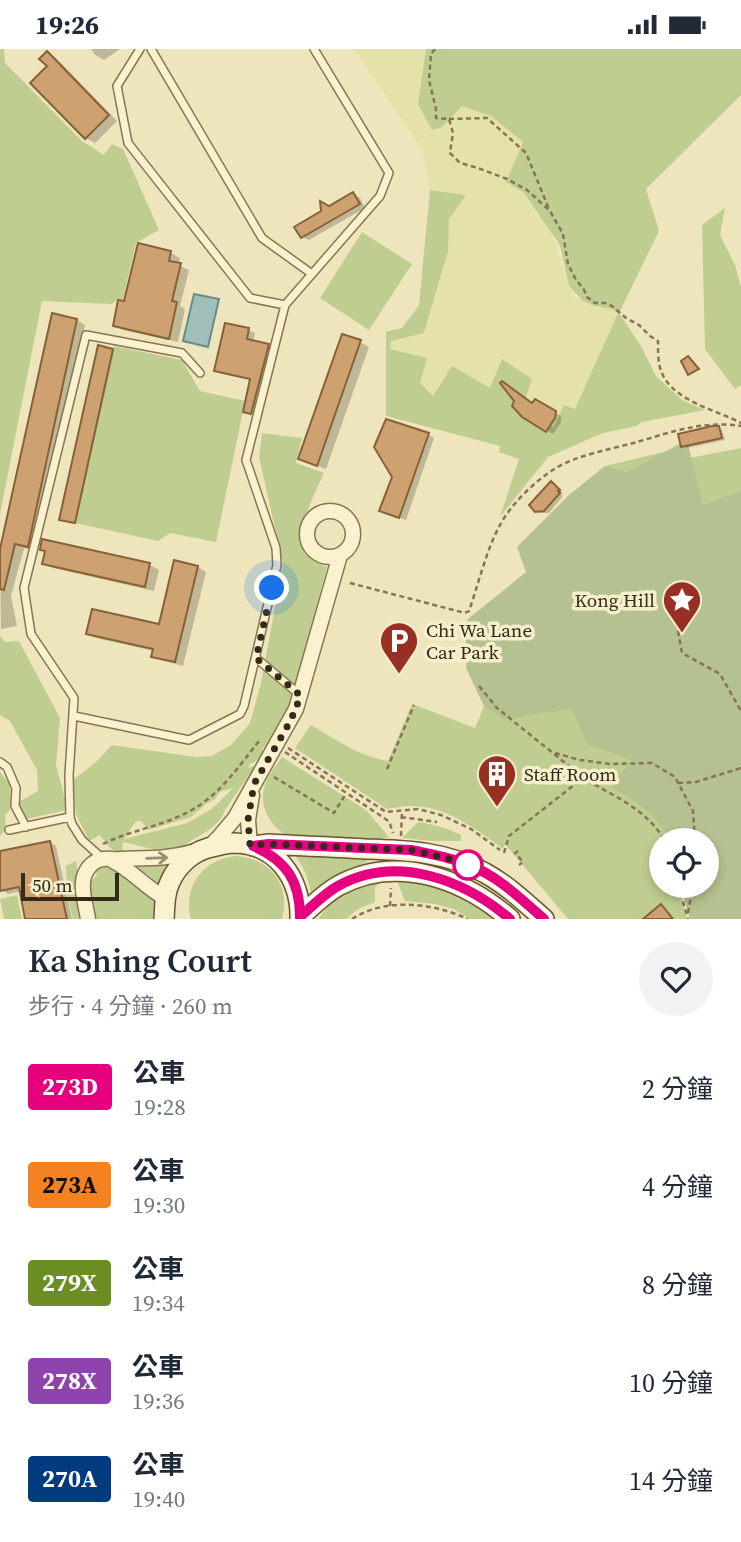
<!DOCTYPE html>
<html lang="zh-TW">
<head>
<meta charset="utf-8">
<style>
  body { margin:0; font-family:"Source Serif 4","Noto Sans TC",serif; background:#f2f2f3; color:#1f2937; height:100vh; display:flex; flex-direction:column; font-size:26px; white-space:nowrap }
  * { box-sizing:border-box; margin:0 }
  p { font-size:23px; color:#747a83 }
  .icon { flex:none; width:38px; height:38px; fill:none; stroke:currentColor; stroke-width:2; stroke-linecap:round; stroke-linejoin:round }
  .map { position:relative; height:870px; overflow:hidden }
  .panel { display:flex; flex-direction:column; background:#fff; flex:1 }
  .panel>* { flex:none }
  .badge { padding:0 14px; border-radius:5px; font-size:24px; line-height:46px }
  .fabs { position:absolute; left:649px; top:779px; display:grid; gap:14px }
  .fabs a { display:grid; place-items:center; width:70px; height:70px; border-radius:50%; background:#fff; box-shadow:0 4px 10px #0003; font-size:35px }
  .scale { position:absolute; left:21px; bottom:18px; width:98px; box-sizing:border-box; padding-left:7px; border:4px solid #352a1a; border-top:0; font-size:19px; line-height:24px; white-space:nowrap; color:#352a1a; -webkit-text-stroke:5px #f6efcb; paint-order:stroke }
  .you { position:absolute; width:35px; height:35px; margin:-18px; border:5px solid #fff; border-radius:50%; background:#1a73e8; box-shadow:0 0 0 10px #1a73e833 }
  .map>.badge { position:absolute; translate:-50% -50%; box-shadow:0 0 0 4px #fff }
  .round { display:grid; place-items:center; flex:none; width:74px; height:74px; border-radius:37px; background:#f2f2f3 }
  .overview { display:flex; align-items:center; justify-content:space-between; height:119px; padding:0 28px }
  h1 { font-size:33px; font-weight:600; line-height:52px }
  ul { padding:0; list-style:none }
  li { display:flex; align-items:center; gap:21px; height:98px; padding:0 28px }
  li div { flex:1 }
  li b { display:block; font-size:26px }
  li em { font-style:normal }
  li .badge { min-width:77px; font-weight:700; text-align:center }
  .status { display:flex; justify-content:space-between; align-items:center; height:49px; padding:0 35px; background:#fff; direction:ltr }
  .status svg { height:19px; fill:currentColor }
  .map>svg:first-child { display:block }
  .farmland { fill:#e5e2a9 }
  .green { fill:#bfcd90; fill-rule:evenodd }
  .cemetery { fill:#b5c190 }
  .water { fill:#a0bfba; stroke:#678d88; stroke-width:2 }
  .shadow { fill:#0003 }
  .building { fill:#cea270; stroke:#86613a; stroke-width:2 }
  .lines { fill:none; stroke-linecap:round; stroke-linejoin:round }
  .service-casing { stroke:#867555; stroke-width:10 }
  .minor-casing { stroke:#867555; stroke-width:17 }
  .secondary-casing { stroke:#685638; stroke-width:22 }
  .path { stroke:#867555; stroke-width:2.5; stroke-dasharray:5 3.5; stroke-linecap:butt }
  .service { stroke:#faf2cf; stroke-width:7 }
  .minor { stroke:#faf2cf; stroke-width:14 }
  .secondary { stroke:#faf2cf; stroke-width:19 }
  .oneway { stroke:#988e74 }
  .line-casing { stroke:#fff; stroke-width:16 }
  .line { stroke:#e6007e; stroke-width:10 }
  .walk { stroke:#352a1a; stroke-width:7; stroke-dasharray:0 12.6 }
  .stop-dot { fill:#fff; stroke:#e6007e; stroke-width:3.5 }
  .labels { text-anchor:middle; stroke-width:7; stroke-linejoin:round; paint-order:stroke }
  .poi-label { font-size:19px; fill:#352a1a; stroke:#f6efcb; text-anchor:start }
</style>
</head>
<body>
<div class="status"><b>19:26</b><svg viewBox="0 0 49 12"><path d="M0 12V9h3v3zM5 12V6h3v6zM10 12V3h3v9zM15 12V0h3v12zM26 1h20v11H26zM47 4h2v5h-2z"/></svg></div>
<div class="map">
<svg width="741" height="870" viewBox="0 0 741 870">
  <rect width="100%" height="100%" fill="#efe5bc"/>
  <path class="farmland" d="M354,0H426L418,55L462,57L491,67L523,93L506,133L524,144L552,184L562,218L573,247L598,259L608,257L618,264L575,361L554,379L522,360L502,311L490,339L434,347L420,334L390,301L391,292L425,284L448,202L449,170L466,146L430,141L423,102Z"/>
  <path class="green" d="M0,0H4L5,14L82,92L104,106L112,95L123,100L159,181L136,194L123,250H118L112,255L42,252L0,465Z
    M426,0H741V46L646,140L659,182L619,264L641,297L656,327L682,351L705,361L642,373L637,377L603,384L548,408L500,468L519,410L499,403L500,397L386,367V283L402,279L419,256L430,141L466,146L449,170L448,202L424,284L391,292L390,300L427,309L420,334L433,347L452,317L490,339L502,310L532,330L522,360L554,379L564,356L575,360L618,264L612,260L595,257L583,252L569,237L560,196L524,144L506,133L523,93L491,67L462,57L442,78L432,81L418,55Z
    M725,159L720,186L735,216L741,238V336L735,340L705,300L702,176Z
    M362,183L412,215L369,281L320,249Z
    M114,297L182,311L200,342L245,352L216,493L170,484L158,492L75,474Z
    M262,384L302,389L296,414L324,424C316,441 294,485 304,503C309,511 319,515 327,518L291,655L275,689L263,699L262,709L250,715L248,719L256,716L225,761C218,783 191,787 178,803H165L123,793L122,807L109,798L100,786L89,792L76,765L73,731L96,713L112,696L196,708L212,707L231,696L250,674L261,634L283,515L259,408ZM233,739L213,759L187,774L124,790L136,772H141L148,781L191,768L206,755L215,750L220,743Z
    M741,399V466H688L674,412Z
    M672,401L682,657L741,870H690L681,837L707,836V791H662V836L678,837L687,870H568L505,795L503,800C476,780 445,756 409,757C402,757 394,759 387,760L295,699L311,676C336,691 359,707 388,712L412,655L475,679L484,657L499,668L472,632L465,611L467,571L527,523L568,447L605,417Z
    M0,587L5,593L19,592L60,669L56,716L68,761L26,770L17,754L38,742L37,721L10,672L0,666Z
    M282,708L366,761L389,788L378,790L293,791C273,780 257,760 265,736C268,726 276,717 282,708Z
    M0,723L10,735V761L5,766L6,779L0,787Z
    M418,773C433,775 447,779 461,786V792H433L402,789Z
    M200,800L154,842L142,839L154,850L155,870H73L67,846L66,817L76,812L78,826L91,832L98,825L89,823L90,815Z
    M291,802L368,807L367,813L342,823L311,843C307,826 303,815 291,802Z
    M237,807C271,810 291,836 282,870H191C182,838 204,809 237,807Z
    M381,831L375,839V853L358,860L346,870H319C332,847 357,836 381,831Z
    M397,832C406,833 416,833 425,835C449,839 475,854 494,870H470L454,860L435,855L405,852Z
    M17,846L22,870H4L0,850Z"/>
  <path class="cemetery" d="M687,391L703,456L741,442V870H690L681,837L707,836V791H669C658,765 636,753 612,738L632,711L587,695L572,660L502,670L484,657L466,619L467,571L526,523L517,498L568,447L605,417L627,423Z"/>
  <path class="water" d="M194,245L219,250L208,298L183,292Z"/>
  <path class="shadow" d="M91,0H120L104,11L95,6Z
    M48,4L56,9L117,72L95,94L86,89L49,17Z
    M353,145L360,149L365,159L309,191L302,188L329,159Z
    M139,196L171,204L180,209L178,216L189,221L180,257L185,260L178,293L123,281L115,276L126,254Z
    M53,266L77,271L85,276L36,502L24,499L11,547L17,577L1,580L0,507Z
    M226,276L249,281L255,284L253,293L268,296L275,300L258,367L245,362L252,331L223,325L216,321Z
    M360,293L369,298L326,420L309,414L300,409Z
    M112,301L114,302L76,473L62,471Z
    M516,352L533,356L536,352L561,367V373L553,385L524,367Z
    M718,379L722,381L725,391L687,399L683,397Z
    M428,385L434,389L406,471L388,465Z
    M552,434L563,444L561,445L563,447L549,464H541L536,461Z
    M44,492L150,516L159,521L154,542L53,519L44,514L47,503Z
    M176,513L198,518L206,523L183,617L161,611L153,607L154,602L96,589L88,585L160,577Z
    M50,793L56,797L72,870H27L22,842L8,845L0,839V813Z"/>
  <path class="building" d="M47,2L109,66L85,90L30,34L47,17L39,10Z
    M353,143L360,155L301,189L294,178L321,162L320,152L329,157Z
    M138,194L171,202L169,212L181,214L172,252L177,253L169,290L113,277L118,251L124,252Z
    M52,264L77,270L28,498L15,495L4,541L0,540V500Z
    M225,274L249,279L247,290L269,295L251,365L243,363L250,330L214,322Z
    M342,285L361,291L317,417L298,410Z
    M98,296L113,300L75,474L59,471Z
    M688,307L699,320L688,326L681,312Z
    M502,332L532,354L535,350L556,362L555,369L546,383L522,368L512,357L514,352L500,334Z
    M386,370L429,384L399,469L379,462L392,428L374,398Z
    M712,377H719L722,389L681,398L678,385Z
    M551,432L560,441L558,442L560,444L544,462L535,463L529,456Z
    M42,490L150,514L145,538L42,515L45,502L40,501Z
    M174,511L198,517L175,613L151,608L153,600L86,585L92,560L159,575Z
    M50,792L67,870H25L19,838L0,842V802Z
    M661,855L673,870H643Z"/>
  <g class="lines">
    <g class="service-casing">
      <path id="service" d="M140,0L117,37L128,94L250,249L285,256
        M151,0L262,189L312,225
        M256,609L300,646
        M74,667L189,691L240,665L244,657L277,516L276,499L246,411L285,256L380,147L389,124L314,0
        M0,713L7,718L16,739L15,757L26,778
        M9,781L70,768
        M102,809L82,791L72,775L70,768L69,726L74,649L31,585L24,539L86,286L182,304L200,324"/>
    </g>
    <g class="minor-casing">
      <path id="minor" d="M307 485a23 23 0 1 1 46 0a23 23 0 1 1-46 0Z
        M250,796L248,771L252,746
        M209,798L219,788L235,769L296,660L340,506
        M113,812C133,822 146,839 165,849
        M88,870C86,856 78,834 87,821C89,817 95,812 99,811C105,808 114,811 121,810C145,809 169,810 192,803"/>
    </g>
    <g class="secondary-casing">
      <path id="secondary" d="M253,797L269,795C301,797 334,798 366,800C406,801 449,803 485,824C507,836 526,854 544,870
        M300,868C312,857 324,845 338,837C396,805 463,829 510,870
        M164,870C165,857 164,845 170,833C177,817 191,804 208,799C217,797 225,794 235,794C277,795 301,830 300,870"/>
    </g>
    <path class="path" d="M435,0L431,5L429,31L436,60V69L449,70L453,84L450,104L460,114L478,119L507,130L527,141L550,162L563,185L568,215L575,229L584,241L587,248L595,254H606L612,257L626,269L639,276L650,287L658,292C658,299 658,307 659,314C665,351 713,359 741,374
      M449,70L487,69L526,104L549,160
      M350,534L465,564L469,562L471,556C480,529 487,500 500,476C511,455 536,431 556,419C577,406 612,400 637,393C671,383 705,371 741,377
      M678,582L682,604L720,625L741,662
      M479,637L497,659L569,717L572,722C603,743 646,757 664,791
      M288,699L386,763L418,760L441,766L471,780L500,801
      M285,703L387,771L390,775L393,784
      M555,704L580,711L610,715L652,714L675,728L693,762L695,791
      M387,720L414,656
      M274,728L334,764L345,746
      M678,734L696,733L741,719
      M401,768L437,773
      M401,787L402,763
      M103,795C131,781 163,777 190,762C221,745 238,718 259,692L262,691
      M518,802L515,804L523,813L519,816
      M504,804L509,787L583,729
      M678,836L688,870
      M390,857L391,839
      M688,864L693,836
      M352,870C386,848 433,854 468,870"/>
    <use href="#service" class="service"/>
    <use href="#minor" class="minor"/>
    <use href="#secondary" class="secondary"/>
  </g>
  <defs><path id="oneway-shaft" d="M-6 0H5M1.5-3L5.5 0L1.5 3" fill="none" stroke-width="1.6" stroke-linecap="round" stroke-linejoin="round" transform="scale(1.75)"/></defs>
  <use class="oneway" href="#oneway-shaft" transform="translate(157 809) rotate(-2)"/>
  <g class="lines">
    <g class="line-casing">
      <path id="line" d="M510,870C463,830 396,805 338,837C324,845 312,857 300,868C300,832 286,811 253,797L269,795L411,801C430,805 451,808 469,816C498,827 521,850 544,870"/>
    </g>
    <use href="#line" class="line"/>
    <path class="walk" d="M272,539L256,609L300,646L296,660L287,678L254,735L248,771L250,796L269,795L411,801L450,810L468,816"/>
  </g>
  <defs>
    <g id="sight-pin" transform="scale(2.0125)"><path d="M0 17L-7.5 6A9.5 9.5 0 1 1 7.5 6Z" fill="#972f23" stroke="#f6efcb"/><path d="M0-6L1.8-2.2L6-1.7L2.9 1.2L3.7 5.4L0 3.3L-3.7 5.4L-2.9 1.2L-6-1.7L-1.8-2.2Z" fill="#fff"/></g>
    <g id="parking-pin" transform="scale(2.0125)"><path d="M0 17L-7.5 6A9.5 9.5 0 1 1 7.5 6Z" fill="#972f23" stroke="#f6efcb"/><path d="M-3.5-5.5H1a3.5 3.5 0 0 1 0 7H-1V5.5H-3.5ZM-1-3.4V-.6H.8a1.4 1.4 0 0 0 0-2.8Z" fill="#fff"/></g>
    <g id="building-pin" transform="scale(2.0125)"><path d="M0 17L-7.5 6A9.5 9.5 0 1 1 7.5 6Z" fill="#972f23" stroke="#f6efcb"/><path d="M-4-6H4V6H1V3H-1V6H-4ZM-2.5-4.3h1.7v1.8h-1.7ZM.8-4.3h1.7v1.8H.8ZM-2.5-1h1.7V.8h-1.7ZM.8-1h1.7V.8H.8Z" fill="#fff"/></g>
  </defs>
  <g fill-rule="evenodd">
    <use href="#sight-pin" x="682" y="551"/>
    <use href="#parking-pin" x="399" y="592"/>
    <use href="#building-pin" x="497" y="725"/>
  </g>
  <circle class="stop-dot" cx="468" cy="816" r="14"/>
  <g class="labels">
    <g class="poi-label">
      <text x="655" y="558" text-anchor="end">Kong Hill</text>
      <text x="426" y="588">Chi Wa Lane<tspan x="426" dy="22">Car Park</tspan></text>
      <text x="524" y="732">Staff Room</text>
    </g>
  </g>
</svg>
<div class="fabs">
<a><svg class="icon" aria-label="locate" viewBox="0 0 24 24"><circle cx="12" cy="12" r="6"/><path d="M12 2v4M12 18v4M2 12h4M18 12h4"/></svg></a>
</div>
<div class="scale">50 m</div>
<div class="you" style="left:272px;top:539px"></div>
</div>
<section class="panel">
<div class="overview"><div><h1>Ka Shing Court</h1><p>步行 · 4 分鐘 · 260 m</p></div><a class="round"><svg class="icon" aria-label="heart" viewBox="0 0 24 24"><path d="M12 20l-8-8c-3-5 5-10 8-4 3-6 11-1 8 4z"/></svg></a></div>
<ul>
<li><span class="badge" style="background:#e6007e;color:#fff">273D</span><div><b>公車</b><p>19:28</p></div><em>2 分鐘</em></li>
<li><span class="badge" style="background:#f58220;color:#111">273A</span><div><b>公車</b><p>19:30</p></div><em>4 分鐘</em></li>
<li><span class="badge" style="background:#6b8e23;color:#fff">279X</span><div><b>公車</b><p>19:34</p></div><em>8 分鐘</em></li>
<li><span class="badge" style="background:#8e44ad;color:#fff">278X</span><div><b>公車</b><p>19:36</p></div><em>10 分鐘</em></li>
<li><span class="badge" style="background:#003b80;color:#fff">270A</span><div><b>公車</b><p>19:40</p></div><em>14 分鐘</em></li>
</ul>
</section>
</body>
</html>
